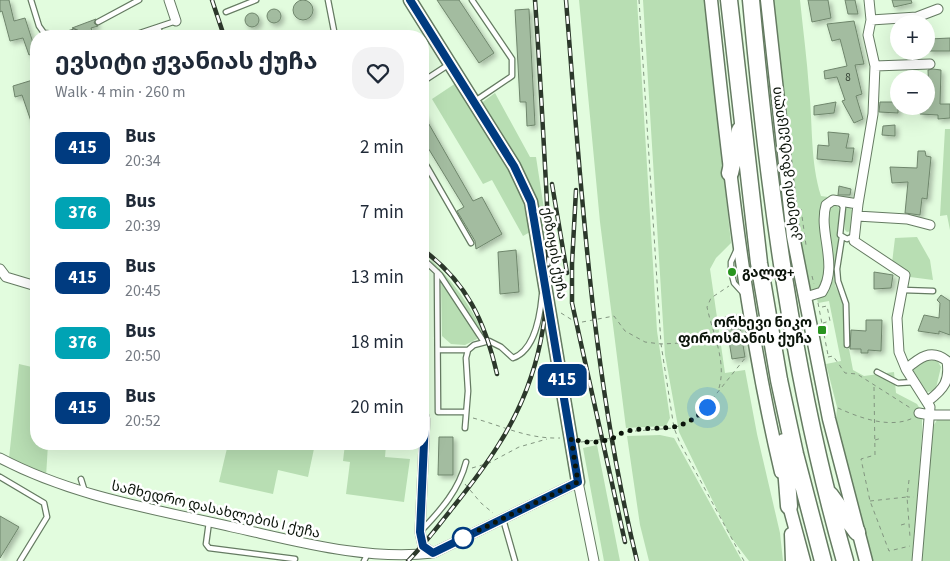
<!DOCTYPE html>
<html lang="en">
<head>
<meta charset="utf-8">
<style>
  body { margin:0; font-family:"Source Sans 3","Noto Sans Georgian",sans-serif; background:#f2f2f3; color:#1f2937; height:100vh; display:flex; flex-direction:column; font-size:19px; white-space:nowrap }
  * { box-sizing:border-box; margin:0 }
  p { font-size:16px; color:#747a83 }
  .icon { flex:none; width:28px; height:28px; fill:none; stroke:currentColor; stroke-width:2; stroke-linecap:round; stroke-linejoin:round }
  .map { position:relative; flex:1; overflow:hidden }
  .sheet { position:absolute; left:30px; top:30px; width:399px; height:420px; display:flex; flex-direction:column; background:#fff; border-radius:20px; box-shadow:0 5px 20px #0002 }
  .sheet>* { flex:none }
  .badge { padding:0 10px; border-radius:8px; font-size:18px; line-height:32px }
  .tools { position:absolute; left:890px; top:15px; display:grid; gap:10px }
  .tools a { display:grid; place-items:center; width:45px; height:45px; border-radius:50%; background:#fff; box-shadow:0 5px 20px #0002; font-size:25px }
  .you { position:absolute; width:25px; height:25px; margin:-12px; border:4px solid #fff; border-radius:50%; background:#1a73e8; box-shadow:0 0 0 8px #1a73e833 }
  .map>.badge { position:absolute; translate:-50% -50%; box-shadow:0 0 0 2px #fff }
  .round { display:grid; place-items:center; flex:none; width:52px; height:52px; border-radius:20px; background:#f2f2f3 }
  .headline { display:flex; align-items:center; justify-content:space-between; height:85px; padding:0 25px }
  h1 { font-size:24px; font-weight:700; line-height:38px }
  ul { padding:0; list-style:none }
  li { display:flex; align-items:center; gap:15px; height:65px; padding:0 25px }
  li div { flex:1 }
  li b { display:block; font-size:19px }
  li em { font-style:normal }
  li .badge { min-width:55px; font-weight:700; text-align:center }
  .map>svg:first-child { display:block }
  .green { fill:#b8deb3 }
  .building { fill:#a3bca0; stroke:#6f866c; filter:url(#shadow) }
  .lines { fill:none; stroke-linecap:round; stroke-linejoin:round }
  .lane-casing { stroke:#657b62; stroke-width:7 }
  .street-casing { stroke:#657b62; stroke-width:11 }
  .secondary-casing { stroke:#657b62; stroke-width:15 }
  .highway-casing { stroke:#657b62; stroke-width:19 }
  .path { stroke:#829580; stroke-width:1; stroke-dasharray:4 4; stroke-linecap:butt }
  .lane { stroke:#fff; stroke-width:4.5 }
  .street { stroke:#fff; stroke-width:9 }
  .secondary { stroke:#fff; stroke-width:12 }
  .highway { stroke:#fff; stroke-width:16 }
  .rail-casing { stroke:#2c382b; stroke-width:4.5 }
  .rail { stroke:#fff; stroke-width:2.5; stroke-dasharray:8; stroke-linecap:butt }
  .line-casing { stroke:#fff; stroke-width:11 }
  .line { stroke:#003b80; stroke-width:8 }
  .walk { stroke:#0b140a; stroke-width:5; stroke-dasharray:0 9 }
  .poi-dot { fill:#28941e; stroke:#fff; stroke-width:2 }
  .stop-dot { fill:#fff; stroke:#003b80; stroke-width:2.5 }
  .labels { text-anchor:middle; stroke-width:5; stroke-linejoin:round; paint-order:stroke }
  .number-label { font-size:11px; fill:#313e30 }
  .street-label { font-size:14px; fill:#0b140a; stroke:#fff }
  .poi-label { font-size:14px; font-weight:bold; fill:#0b140a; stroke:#fff; text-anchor:start }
</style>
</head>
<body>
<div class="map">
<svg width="950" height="561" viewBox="0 0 950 561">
  <defs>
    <filter id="shadow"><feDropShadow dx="3" dy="3" stdDeviation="2.5" flood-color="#0004"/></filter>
  </defs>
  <rect width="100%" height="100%" fill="#e2fcde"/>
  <path class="green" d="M579,0H637L657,331L670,418L666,426L626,428L600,222Z
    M643,0H705L731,243L716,258L710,269L725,373L745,370L757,434L780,533L783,561H749L730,536L679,432L665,355Z
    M771,0H800C803,30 807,59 809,89C813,125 810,161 821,196L828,197L824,202C824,231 830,263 818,291L807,294L795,221Z
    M456,83L509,168L523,197L530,232L523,236L492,180L483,184L432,99Z
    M495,93L530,157H536L544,209L546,246L532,187L480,104Z
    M945,129H950V230L947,215L940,216Z
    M834,204L839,208V243L834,269L835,285L844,306L845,349H849L853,370L864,376L894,372L896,393L917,404L922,412V433L913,561H873L836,419L837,407L826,364L841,361L829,301L818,303L817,299L827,286V210Z
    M849,206L852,210L851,231L847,232L845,230V209Z
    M917,237L930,260L933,280L910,277L904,269L892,263L895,238Z
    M428,257C451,279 471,305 484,335Z
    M441,282L476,334L477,339L465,345L451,344L442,336Z
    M937,360L941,367L936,388L934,391L927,392L913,370L919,362Z
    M19,364L36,368V444H48L46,477L9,458Z
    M950,418V561H922L932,428L937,420Z
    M660,435L674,438L742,561H649L640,525L627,436Z
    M228,444H315L308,477L278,470L273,494L219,482Z
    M345,444L386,445L385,457L410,459L404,502L346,494L350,462L343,461Z
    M597,445L620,561H604L583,448Z"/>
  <path class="building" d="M293 10a10 10 0 1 1 20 0a10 10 0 1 1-20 0Z
    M0,0H9L14,21L25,18L36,52L29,55L23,38L10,41L2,11L0,12Z
    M437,0H459L494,53L479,63Z
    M808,0H828L831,18L812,22Z
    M845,0H855L858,14H848Z
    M892,0H911L912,3L894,7Z
    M529,9L535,125L527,126L526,102H520L515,10Z
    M267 16a7 7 0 1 1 14 0a7 7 0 1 1-14 0Z
    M245 20a7 7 0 1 1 14 0a7 7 0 1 1-14 0Z
    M96,19L94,23L98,26L91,28L94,36H87L85,33L76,36L78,30L72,28Z
    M854,21L864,64L855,65L862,94L856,96L863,119L854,123L842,101L845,100L837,77L825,79L824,71L847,66L840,39L832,41L827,24Z
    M950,38V51H929V39Z
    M933,69L941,70L940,104H950V118L938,119V115L920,114L921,106H926V96H929L928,70Z
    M36,79V133H35L22,95L15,97L13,86Z
    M836,102L834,113L814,115V106Z
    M880,102H898V113L879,112Z
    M422,112L473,201L482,197L502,234L476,249L475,241L457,211L464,207L422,138Z
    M895,125V136L882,135L883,126Z
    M828,132L849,134L846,148H854L852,162L817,159L818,145L829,146Z
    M918,151H925L926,156L931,157L927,199L922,198L920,215L905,213L908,182L892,183L890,167L917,168Z
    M839,186L851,189L850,195H838Z
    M516,250L519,292L500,294L498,252Z
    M874,272L893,275L891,288L874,289Z
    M941,295L950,301V335L939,331V334L918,331L924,315L939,318L940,303L937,300Z
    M738,315L745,357L732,359L725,317Z
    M866,320H882L881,351L868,350V353H861V349H850L851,330L866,331Z
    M439,437H453V475H438Z
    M0,516L19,527L0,558Z"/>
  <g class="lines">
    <g class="lane-casing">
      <path id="lane" d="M31,0L39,26L44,33L64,35L74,32
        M328,0L335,36
        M472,0L512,59V76L475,101
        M226,12L256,0
        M98,22L139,0
        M158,27L161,36
        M131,36L176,21
        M422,82L448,65
        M422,158L471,243
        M839,201L843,207L840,235L847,239L854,236
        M842,237L837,269L838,281L846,304L847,345
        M422,258L440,275L484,342
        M731,269V262L737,249
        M437,272L438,412H465
        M732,275L734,283L744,294
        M903,290L933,291
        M438,350H468
        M877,372L898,383L915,382
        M465,428L468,391L466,358L468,350L474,345L489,341L501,347L513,358C535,350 540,317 542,295
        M0,477L44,503L47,517L20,561
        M81,479L85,492
        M503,519L515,561
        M209,522L206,544L209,548L295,559
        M421,531C441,510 459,490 466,462
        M364,561L367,555"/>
    </g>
    <g class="street-casing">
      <path id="street" d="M169,0L176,21
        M869,0L871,20L868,35L875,66L873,114L858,204L854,241L905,275L897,318L899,352L906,369L930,407L917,561
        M871,20L917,17L938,9
        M875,66L930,64
        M857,216L907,219L930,225
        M0,269L6,277L36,286
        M806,297L822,292C839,265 818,232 826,205L833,200L858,204
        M906,369C919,358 931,348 947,361C950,381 944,389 928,401
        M422,409L425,420L420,532L423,546L433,553
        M919,413L930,415H950
        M0,458C72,496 153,509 232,527C296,541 366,561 433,553L578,482L594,561"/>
    </g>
    <g class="secondary-casing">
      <path id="secondary" d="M410,0L514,166L531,202L578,482
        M711,0C728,158 744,316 781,472
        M767,0L793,236L829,419L866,561
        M787,498L804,561
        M791,534L792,561"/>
    </g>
    <g class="highway-casing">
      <path id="highway" d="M729,0L759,263L779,380L795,454L823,561
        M751,0C768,188 793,379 845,561
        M730,173L740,130
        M784,442L789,506
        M830,495L857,532"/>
    </g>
    <path class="path" d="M639,0L661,344L674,428L680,443L744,561
      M801,209L806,245
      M812,276L814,284
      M818,303L828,355
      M822,307L827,306L830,321L823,323
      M561,313L577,323L614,316L625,331L645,342L661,344L704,342L741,334
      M731,326L733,335
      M828,357L833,356L845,373L857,374L912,409
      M874,387L875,455L861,459L870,501L889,551L910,546
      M719,388C727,361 712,332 707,307L711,298L729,286
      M838,408C860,418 890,429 913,418
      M473,418C503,426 527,439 560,438
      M875,440L882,438
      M581,442L613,438L623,432L674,428L697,418L746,357
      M472,468L489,463L519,447L547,439
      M909,480L907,497H914
      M465,484L481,503L493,513
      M870,501L907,497L910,537
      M901,525L908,523"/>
    <use href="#lane" class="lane"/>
    <use href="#street" class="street"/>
    <use href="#secondary" class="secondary"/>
    <use href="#highway" class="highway"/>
    <g class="rail-casing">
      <path id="rail" d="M212,0L224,36
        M566,0C581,188 592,378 637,561
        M552,184L567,273
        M576,190L572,264V303L625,542
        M422,249C467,282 485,322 497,374
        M408,561C425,544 439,525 454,506C486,466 515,426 531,377C554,310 549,236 545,166C542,111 539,55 535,0"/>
    </g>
    <use href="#rail" class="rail"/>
  </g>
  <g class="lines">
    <g class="line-casing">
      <path id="line" d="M410,0L514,166L531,202L578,482L433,553L423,546L420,532L425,420L422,409"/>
    </g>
    <use href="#line" class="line"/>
    <path class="walk" d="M463,538L578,482L571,438C585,444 599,443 613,438C617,437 620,433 624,432C657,423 678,438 707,407"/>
  </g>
  <g class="poi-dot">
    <circle cx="732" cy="272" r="5"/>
    <rect x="817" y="325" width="10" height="10" rx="2.5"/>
  </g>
  <circle class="stop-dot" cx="463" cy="538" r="10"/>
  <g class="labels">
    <g class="number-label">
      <text x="848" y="81">8</text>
    </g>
    <g class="street-label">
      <text transform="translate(785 164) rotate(-97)" y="5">კახეთის გზატკეცილი</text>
      <text transform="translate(555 253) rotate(80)" y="5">ქიზიყის ქუჩა</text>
      <text transform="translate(216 509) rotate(13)" y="5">სამხედრო დასახლების I ქუჩა</text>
    </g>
    <g class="poi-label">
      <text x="742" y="277">გალფ+</text>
      <text x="812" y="327" text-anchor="end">ორხევი ნიკო<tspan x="812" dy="16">ფიროსმანის ქუჩა</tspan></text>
    </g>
  </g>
</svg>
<div class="tools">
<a>+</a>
<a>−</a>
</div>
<div class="you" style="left:707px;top:407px"></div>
<b class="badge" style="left:562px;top:380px;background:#003b80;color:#fff">415</b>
<section class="sheet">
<div class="headline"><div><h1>ევსიტი ჟვანიას ქუჩა</h1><p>Walk · 4 min · 260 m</p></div><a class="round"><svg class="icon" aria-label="heart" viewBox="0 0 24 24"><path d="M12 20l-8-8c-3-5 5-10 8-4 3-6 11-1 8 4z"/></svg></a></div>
<ul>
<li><span class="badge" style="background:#003b80;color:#fff">415</span><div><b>Bus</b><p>20:34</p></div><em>2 min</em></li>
<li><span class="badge" style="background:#00a3b4;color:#fff">376</span><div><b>Bus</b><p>20:39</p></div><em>7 min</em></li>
<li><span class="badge" style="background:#003b80;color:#fff">415</span><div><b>Bus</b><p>20:45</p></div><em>13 min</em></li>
<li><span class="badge" style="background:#00a3b4;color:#fff">376</span><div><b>Bus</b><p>20:50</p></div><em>18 min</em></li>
<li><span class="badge" style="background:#003b80;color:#fff">415</span><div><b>Bus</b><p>20:52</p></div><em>20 min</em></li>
</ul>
</section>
</div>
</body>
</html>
